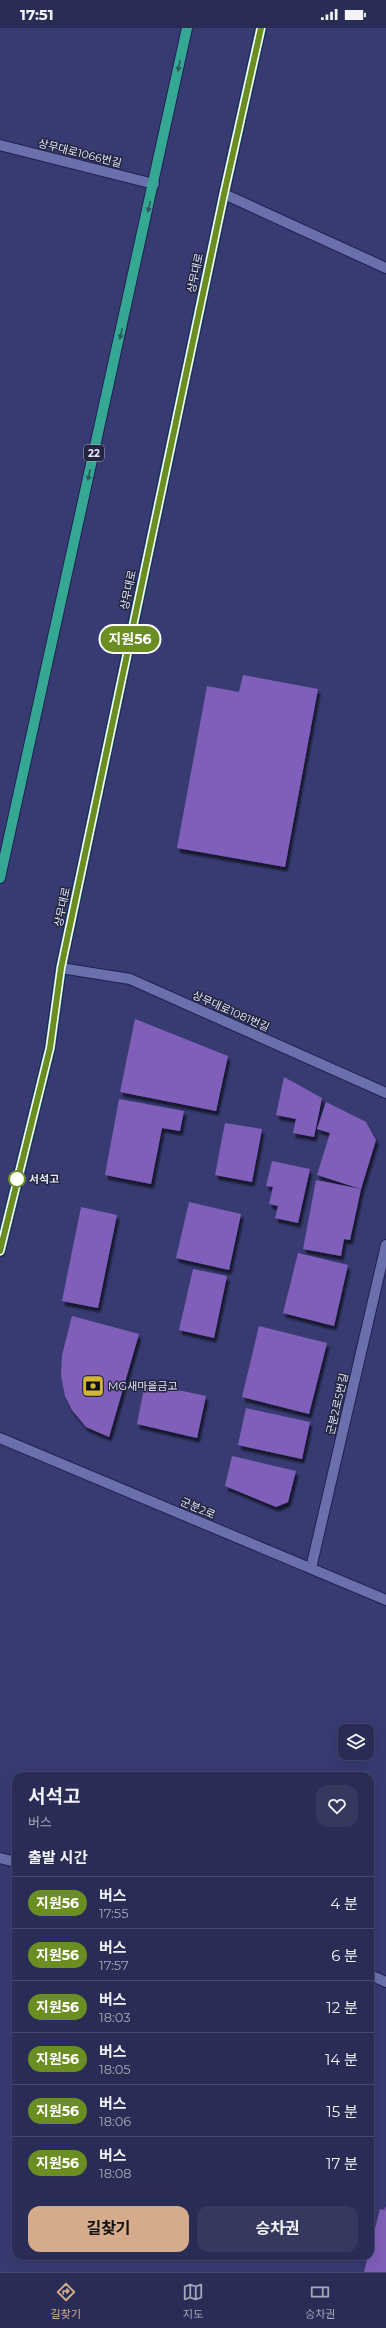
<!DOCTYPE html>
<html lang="ko">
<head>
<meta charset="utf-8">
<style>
  body { margin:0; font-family:Montserrat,"Noto Sans KR",sans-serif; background:#35385f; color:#f1f3f6; height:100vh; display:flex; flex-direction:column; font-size:15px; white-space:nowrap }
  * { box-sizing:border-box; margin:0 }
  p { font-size:13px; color:#a5a7b9 }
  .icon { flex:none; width:22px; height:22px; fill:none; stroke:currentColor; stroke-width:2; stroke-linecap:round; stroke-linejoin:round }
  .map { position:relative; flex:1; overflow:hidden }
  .panel { position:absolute; left:12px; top:1744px; width:362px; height:488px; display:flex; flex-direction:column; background:#292c55; border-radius:12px; box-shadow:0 4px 16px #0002,0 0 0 1px #45486c }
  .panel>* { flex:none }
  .badge { padding:0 8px; border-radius:13px; font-size:14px; line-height:26px }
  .buttons { position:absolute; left:338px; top:1696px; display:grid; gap:8px }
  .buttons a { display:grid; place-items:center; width:36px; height:36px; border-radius:8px; background:#292c55; box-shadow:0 4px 16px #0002,0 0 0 1px #45486c; font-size:20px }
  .map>.badge { position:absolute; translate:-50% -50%; box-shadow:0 0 0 2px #fff }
  h2 { padding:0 16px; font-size:15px; line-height:36px }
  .round { display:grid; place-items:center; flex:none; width:42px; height:42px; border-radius:12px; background:#35385f }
  .headline { display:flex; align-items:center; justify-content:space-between; height:68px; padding:0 16px }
  h1 { font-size:19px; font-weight:700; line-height:30px }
  .button { display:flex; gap:8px; margin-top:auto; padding:8px 16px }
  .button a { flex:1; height:46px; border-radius:12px; background:#d6ab8b; color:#111; font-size:16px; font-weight:700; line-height:46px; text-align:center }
  .button a+a { background:#35385f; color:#f1f3f6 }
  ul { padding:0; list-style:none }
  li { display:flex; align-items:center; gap:12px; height:52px; padding:0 16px; border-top:1px solid #45486c }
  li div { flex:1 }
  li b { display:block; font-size:15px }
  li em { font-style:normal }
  li .badge { min-width:44px; font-weight:700; text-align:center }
  .status { display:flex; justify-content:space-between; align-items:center; height:28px; padding:0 20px; background:#292c55; direction:ltr }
  .status svg { height:11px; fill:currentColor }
  .tab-bar { display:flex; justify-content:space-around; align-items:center; height:56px; border-top:1px solid #45486c; background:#292c55; font-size:11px; color:#a5a7b9 }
  .tab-bar a { display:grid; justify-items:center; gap:2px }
  .tab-bar .current { color:#d6ab8b }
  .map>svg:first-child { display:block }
  .building { fill:#7f5fb9; filter:url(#shadow) }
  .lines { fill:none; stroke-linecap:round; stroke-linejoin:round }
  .minor-casing { stroke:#202053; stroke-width:12 }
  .major-casing { stroke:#202053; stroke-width:12 }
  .minor { stroke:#6a70ab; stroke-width:10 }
  .major { stroke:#35a893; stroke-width:10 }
  .oneway { fill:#2a5a60 }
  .line-casing { stroke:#fff; stroke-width:9 }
  .line { stroke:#6b8e23; stroke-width:6 }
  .stop-dot { fill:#fff; stroke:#6b8e23; stroke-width:2 }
  .labels { text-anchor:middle; stroke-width:3; stroke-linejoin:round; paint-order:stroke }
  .shield { fill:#23263e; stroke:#aaadc2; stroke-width:1 }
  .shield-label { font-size:10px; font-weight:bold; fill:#e4e7fb }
  .street-label { font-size:11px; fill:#e4e7fb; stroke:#23263e }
  .stop-label { font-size:11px; font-weight:bold; fill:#e4e7fb; stroke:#23263e; text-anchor:start }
  .poi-label { font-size:11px; fill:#e4e7fb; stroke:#23263e; text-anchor:start }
</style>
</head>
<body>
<div class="status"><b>17:51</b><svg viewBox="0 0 49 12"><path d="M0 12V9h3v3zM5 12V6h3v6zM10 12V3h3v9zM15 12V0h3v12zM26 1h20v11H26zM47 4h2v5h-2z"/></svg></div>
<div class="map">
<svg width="386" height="2244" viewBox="0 0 386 2244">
  <defs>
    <filter id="shadow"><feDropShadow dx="2.5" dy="4.5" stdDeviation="1" flood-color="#0009"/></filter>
  </defs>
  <rect width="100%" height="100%" fill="#373b71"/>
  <path class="building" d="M243,647L318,661L285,839L177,820L207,658L239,664Z
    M135,991L228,1028L216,1083L120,1064Z
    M284,1049L322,1070L314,1109L293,1105L296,1091L276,1087Z
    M119,1071L184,1083L180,1103L162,1100L151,1156L105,1147Z
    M326,1074L366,1094L376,1112L361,1161L317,1147L330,1105L317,1101Z
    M225,1095L262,1101L252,1154L215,1147Z
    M272,1133L310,1141L298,1195L275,1190L278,1178L269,1176L273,1159L266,1158Z
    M316,1152L361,1161L350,1212L344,1211L341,1228L303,1221Z
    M189,1174L241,1186L229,1242L176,1230Z
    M81,1179L117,1187L98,1280L62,1273Z
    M298,1225L348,1237L334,1298L283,1285Z
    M193,1241L227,1248L214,1310L179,1302Z
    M72,1288L139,1306L109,1409L86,1399L72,1382L65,1368L61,1348L62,1327Z
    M259,1298L327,1315L309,1386L242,1369Z
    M145,1355L206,1368L197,1410L137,1396Z
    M246,1380L310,1394L302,1431L238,1417Z
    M232,1428L296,1443L288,1474L276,1479L225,1458Z
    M386,2178V2244H364L368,2228H370V2220L380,2181L384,2182Z"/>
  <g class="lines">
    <g class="minor-casing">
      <path id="minor" d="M0,117L154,156
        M224,166L386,240
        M61,940L130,951L386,1065
        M0,1410L386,1572
        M311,1540L386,1217
        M0,1830L16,1834
        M370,1947L386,1954"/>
    </g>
    <g class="major-casing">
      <path id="major" d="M0,850L187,0
        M0,1223L50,1020L61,940L224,166L261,0"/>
    </g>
    <use href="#minor" class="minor"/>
    <use href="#major" class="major"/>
  </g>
  <defs><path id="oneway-solid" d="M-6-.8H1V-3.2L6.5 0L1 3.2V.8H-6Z"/></defs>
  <g class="oneway">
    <use href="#oneway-solid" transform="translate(179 38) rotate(102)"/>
    <use href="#oneway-solid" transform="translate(149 179) rotate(102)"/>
    <use href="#oneway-solid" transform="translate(121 306) rotate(102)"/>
    <use href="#oneway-solid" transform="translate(89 447) rotate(102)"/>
  </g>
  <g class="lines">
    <g class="line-casing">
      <path id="line" d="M0,1223L50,1020L61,940L224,166L261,0"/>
    </g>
    <use href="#line" class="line"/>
  </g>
  <defs>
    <g id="bank-square" transform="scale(1.15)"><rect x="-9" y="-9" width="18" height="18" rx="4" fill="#d0b736" stroke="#23263e"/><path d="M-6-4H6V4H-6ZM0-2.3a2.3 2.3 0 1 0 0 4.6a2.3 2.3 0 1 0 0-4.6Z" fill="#111"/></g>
  </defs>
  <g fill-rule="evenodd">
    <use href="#bank-square" x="93" y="1358"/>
  </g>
  <circle class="stop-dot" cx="17" cy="1151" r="8"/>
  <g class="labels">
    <rect class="shield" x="84" y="417" width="20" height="16" rx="3"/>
    <g class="shield-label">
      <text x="94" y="429">22</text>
    </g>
    <g class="street-label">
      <text transform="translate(80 125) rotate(14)" y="4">상무대로1066번길</text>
      <text transform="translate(195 245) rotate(-78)" y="4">상무대로</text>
      <text transform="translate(128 562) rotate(-78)" y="4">상무대로</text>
      <text transform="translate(62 879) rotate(-78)" y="4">상무대로</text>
      <text transform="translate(231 983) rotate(24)" y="4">상무대로1081번길</text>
      <text transform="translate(337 1376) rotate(-77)" y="4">군분2로5번길</text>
      <text transform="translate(198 1480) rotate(23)" y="4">군분2로</text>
    </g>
    <g class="stop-label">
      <text x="29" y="1155">서석고</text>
    </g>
    <g class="poi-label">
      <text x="108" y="1362">MG새마을금고</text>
    </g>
  </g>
</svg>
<div class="buttons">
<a><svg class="icon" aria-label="layers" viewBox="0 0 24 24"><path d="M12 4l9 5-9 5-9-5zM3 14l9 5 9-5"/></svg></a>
</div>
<b class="badge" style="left:130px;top:611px;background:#6b8e23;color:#fff">지원56</b>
<section class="panel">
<div class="headline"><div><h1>서석고</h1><p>버스</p></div><a class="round"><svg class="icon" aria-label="heart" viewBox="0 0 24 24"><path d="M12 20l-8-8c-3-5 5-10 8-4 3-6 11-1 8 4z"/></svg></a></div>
<h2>출발 시간</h2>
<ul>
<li><span class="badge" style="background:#6b8e23;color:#fff">지원56</span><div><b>버스</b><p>17:55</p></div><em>4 분</em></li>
<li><span class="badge" style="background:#6b8e23;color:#fff">지원56</span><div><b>버스</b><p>17:57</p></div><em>6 분</em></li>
<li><span class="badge" style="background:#6b8e23;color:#fff">지원56</span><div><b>버스</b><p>18:03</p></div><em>12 분</em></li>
<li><span class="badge" style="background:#6b8e23;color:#fff">지원56</span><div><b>버스</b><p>18:05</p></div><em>14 분</em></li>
<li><span class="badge" style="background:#6b8e23;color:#fff">지원56</span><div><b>버스</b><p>18:06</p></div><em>15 분</em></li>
<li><span class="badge" style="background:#6b8e23;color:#fff">지원56</span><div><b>버스</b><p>18:08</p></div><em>17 분</em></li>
</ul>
<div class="button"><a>길찾기</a><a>승차권</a></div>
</section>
</div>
<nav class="tab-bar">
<a class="current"><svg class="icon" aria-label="directions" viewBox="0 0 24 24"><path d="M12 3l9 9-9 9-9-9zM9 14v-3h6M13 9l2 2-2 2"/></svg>길찾기</a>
<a><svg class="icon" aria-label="map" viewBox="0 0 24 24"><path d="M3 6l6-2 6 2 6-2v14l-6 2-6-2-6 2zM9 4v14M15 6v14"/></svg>지도</a>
<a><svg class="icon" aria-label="tickets" viewBox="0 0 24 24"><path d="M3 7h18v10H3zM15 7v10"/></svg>승차권</a>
</nav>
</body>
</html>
